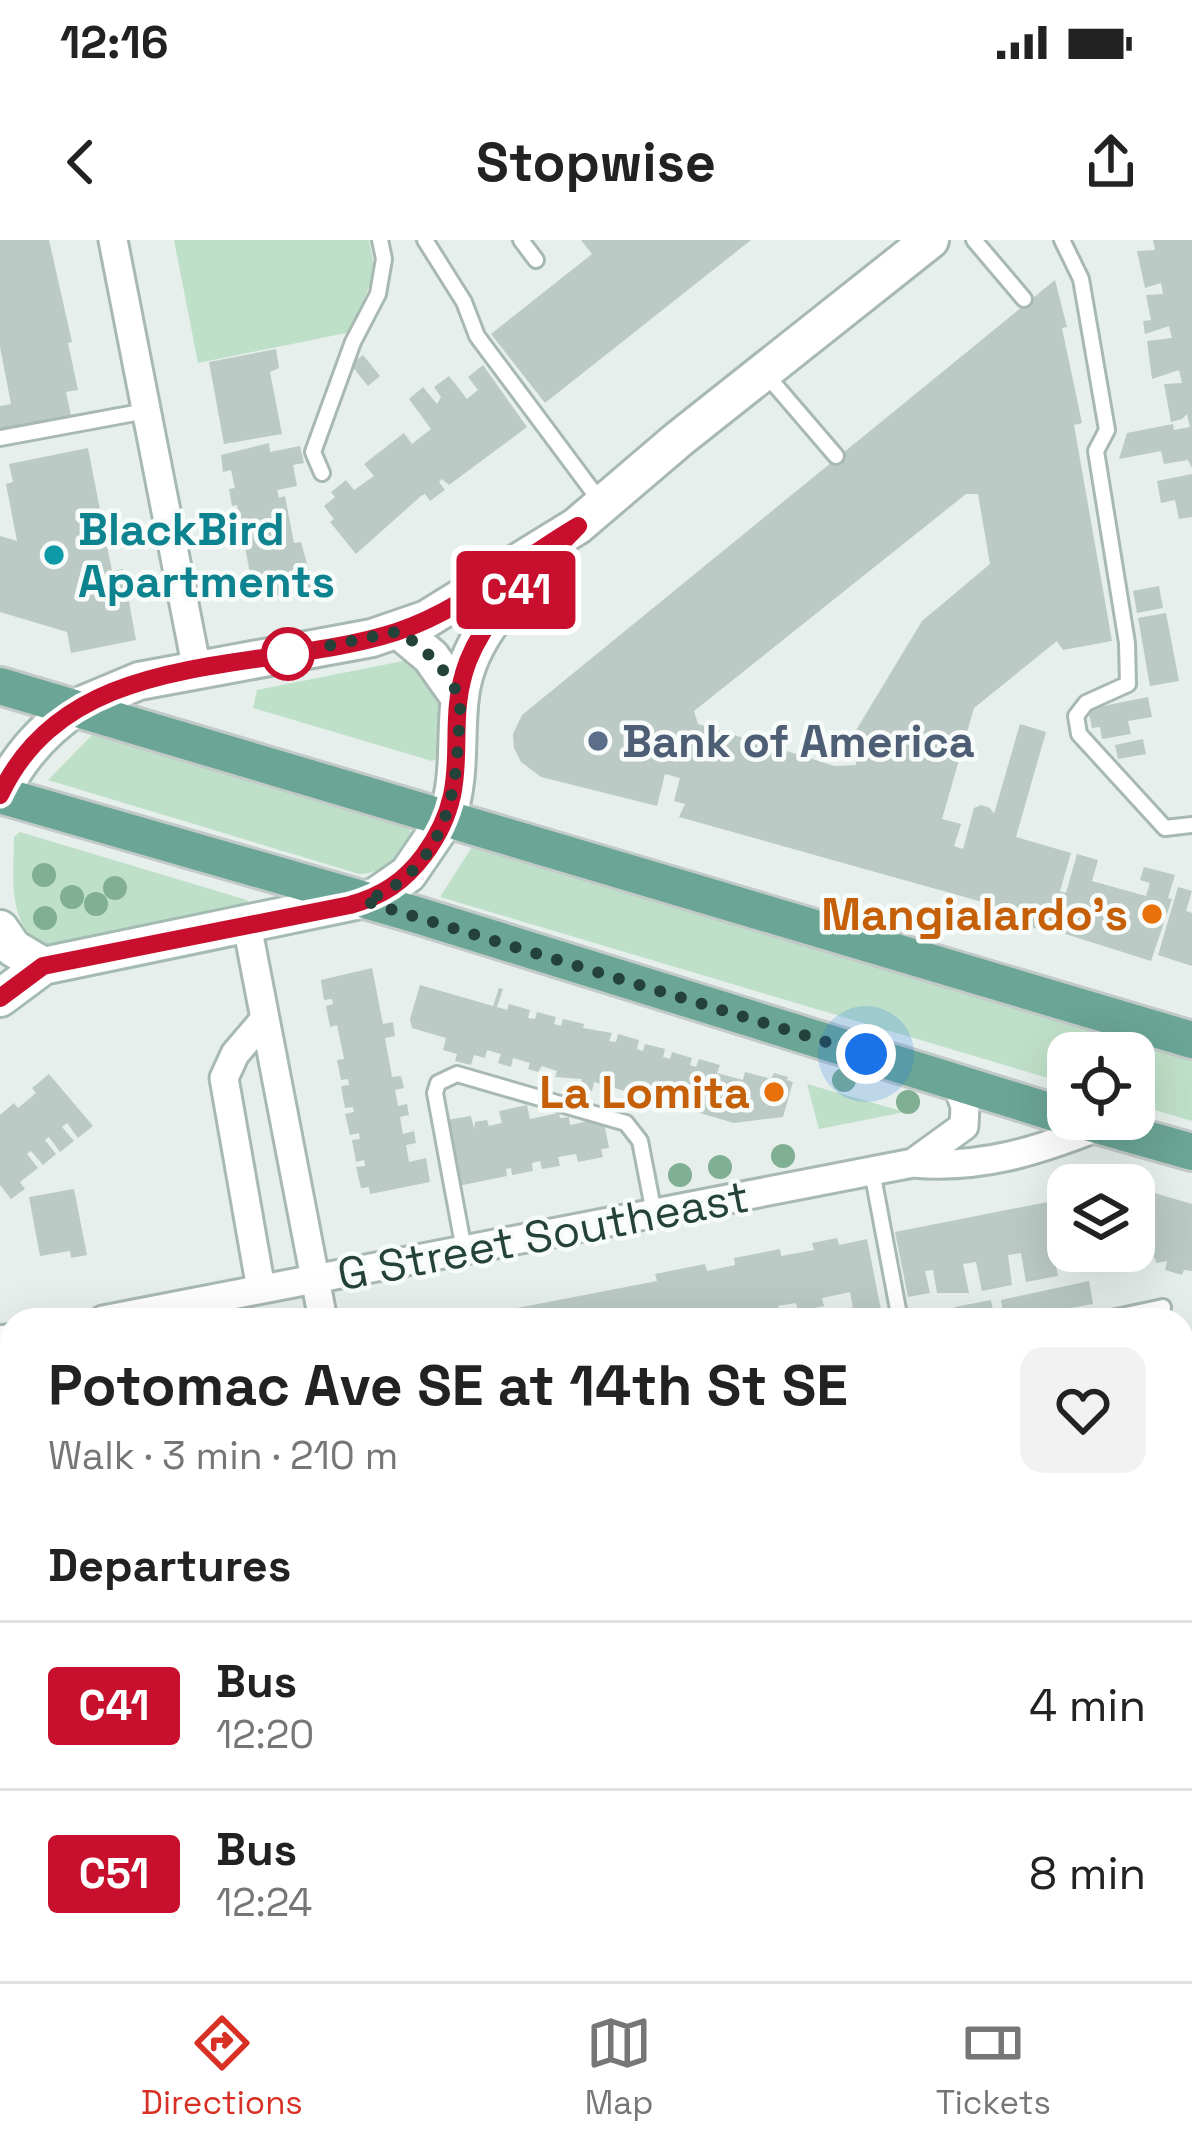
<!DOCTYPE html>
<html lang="en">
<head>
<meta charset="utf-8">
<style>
  body { margin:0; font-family:"Space Grotesk",sans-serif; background:#f2f2f2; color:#222; height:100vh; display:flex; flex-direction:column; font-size:45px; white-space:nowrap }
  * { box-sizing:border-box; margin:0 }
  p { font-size:39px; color:#767676 }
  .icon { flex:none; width:66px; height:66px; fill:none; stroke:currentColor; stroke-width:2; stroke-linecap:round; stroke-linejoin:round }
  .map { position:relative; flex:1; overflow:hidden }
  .panel { position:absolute; left:0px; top:1068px; width:1194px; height:675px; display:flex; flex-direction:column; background:#fff; border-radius:36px 36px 0 0; box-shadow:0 12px 48px #0002 }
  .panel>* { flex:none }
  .badge { padding:0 24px; border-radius:9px; font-size:42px; line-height:78px }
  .controls { position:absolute; left:1047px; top:792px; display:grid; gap:24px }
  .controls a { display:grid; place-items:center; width:108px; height:108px; border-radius:24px; background:#fff; box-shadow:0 12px 48px #0002; font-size:60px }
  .you { position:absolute; width:60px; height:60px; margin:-30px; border:9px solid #fff; border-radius:50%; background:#1a73e8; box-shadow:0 0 0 18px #1a73e833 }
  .map>.badge { position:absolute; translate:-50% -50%; box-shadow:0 0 0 6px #fff }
  h2 { padding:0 48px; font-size:45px; line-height:108px }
  .round { display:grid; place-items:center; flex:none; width:126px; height:126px; border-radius:24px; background:#f2f2f2 }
  .headline { display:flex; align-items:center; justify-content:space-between; height:204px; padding:0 48px }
  h1 { font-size:57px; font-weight:700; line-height:90px }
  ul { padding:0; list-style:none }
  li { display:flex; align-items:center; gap:36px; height:168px; padding:0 48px; border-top:3px solid #e0e0e0 }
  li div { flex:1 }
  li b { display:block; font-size:45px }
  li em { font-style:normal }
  li .badge { min-width:132px; font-weight:700; text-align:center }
  .status { display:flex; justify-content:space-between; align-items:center; height:84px; padding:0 60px; background:#fff; direction:ltr }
  .status svg { height:33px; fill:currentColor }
  header { display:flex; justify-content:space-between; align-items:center; height:156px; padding:0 48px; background:#fff; font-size:54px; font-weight:700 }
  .dock { display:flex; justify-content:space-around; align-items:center; height:168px; border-top:3px solid #e0e0e0; background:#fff; font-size:33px; color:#767676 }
  .dock a { display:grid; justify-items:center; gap:6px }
  .dock .on { color:#d93025 }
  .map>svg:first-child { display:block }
  .green { fill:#bfe0c8 }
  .building { fill:#bbcac4; fill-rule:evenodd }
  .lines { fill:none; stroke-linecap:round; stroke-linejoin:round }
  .service-casing { stroke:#a8b8b2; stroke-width:20 }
  .minor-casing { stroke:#a8b8b2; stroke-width:33 }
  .tertiary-casing { stroke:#a8b8b2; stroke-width:42 }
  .secondary-casing { stroke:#a4bbb3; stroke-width:42 }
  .primary-casing { stroke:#c2cac8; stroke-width:42 }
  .service { stroke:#fff; stroke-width:14 }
  .minor { stroke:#fff; stroke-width:27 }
  .tertiary { stroke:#fff; stroke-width:36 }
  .secondary { stroke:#fff; stroke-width:36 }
  .primary { stroke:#6aa596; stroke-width:36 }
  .tree { fill:#80af93 }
  .line-casing { stroke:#fff; stroke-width:27 }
  .line { stroke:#c8102e; stroke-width:18 }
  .walk { stroke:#24423a; stroke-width:12; stroke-dasharray:0 21.6 }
  .culture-dot { fill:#0f9aa8; stroke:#f7fbf9; stroke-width:4.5 }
  .stop-dot { fill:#fff; stroke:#c8102e; stroke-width:6 }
  .service-dot { fill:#5c6f8a; stroke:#f7fbf9; stroke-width:4.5 }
  .food-dot { fill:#e8710a; stroke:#f7fbf9; stroke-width:4.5 }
  .labels { text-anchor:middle; stroke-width:9; stroke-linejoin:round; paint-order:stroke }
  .culture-label { font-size:45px; font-weight:bold; fill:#0d838f; stroke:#f7fbf9; text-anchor:start }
  .service-label { font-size:45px; font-weight:bold; fill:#4e5e75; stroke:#f7fbf9; text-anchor:start }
  .food-label { font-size:45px; font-weight:bold; fill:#c56008; stroke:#f7fbf9; text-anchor:end }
  .street-label { font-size:45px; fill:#24423a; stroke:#f7fbf9 }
</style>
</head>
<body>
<div class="status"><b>12:16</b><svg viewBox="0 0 49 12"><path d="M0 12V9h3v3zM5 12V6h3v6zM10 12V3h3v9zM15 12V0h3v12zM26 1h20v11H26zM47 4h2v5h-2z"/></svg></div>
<header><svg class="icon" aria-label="back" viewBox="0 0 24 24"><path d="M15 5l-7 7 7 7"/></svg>Stopwise<svg class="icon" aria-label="share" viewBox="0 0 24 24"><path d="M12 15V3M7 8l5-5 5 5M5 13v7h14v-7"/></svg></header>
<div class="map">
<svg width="1192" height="1741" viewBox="0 0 1192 1741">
  <rect width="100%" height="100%" fill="#e6efeb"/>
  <path class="green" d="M174,0H369L375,32L351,92L198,123Z
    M408,420L437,444L441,472L437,519L432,521L253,468L257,450Z
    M93,494L401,581L414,595C398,616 387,633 359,634L48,540Z
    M20,592L247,660L249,665L45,709C6,682 14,640 14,597Z
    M474,604L1192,817V881L1134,864V813H1068V844L440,657Z
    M807,844L905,872L819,889Z"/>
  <path class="building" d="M0,0H49L72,102L68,103L78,150L66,152L71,176L0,190V166L11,164L0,107Z
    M581,0H751L545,163L491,94L592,14Z
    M1153,0H1192V228L1188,220L1164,224L1161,211L1119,219L1127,193L1173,184L1174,190L1190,187L1187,174L1182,179L1171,182L1164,144L1182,143L1179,130L1152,139L1147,101L1172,98L1169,86L1145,94L1143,81L1151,80L1146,55L1163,54L1161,43L1145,48L1137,11L1155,10Z
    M1055,40L1067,87L1062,88L1082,183L1074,185L1112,401L1063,410L1057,401L974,468L942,579L961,584L954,606L963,609L974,568L981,565L990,568L994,574L1020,484L1046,492L1016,597L1071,613L1060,651L1066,653L1077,614L1098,620L1092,641L1146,656L1150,643L1140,640L1144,627L1175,635L1168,658L1172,659L1151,721L1040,686L1030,690L1025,681L1011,676L1009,684L995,680L993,665L679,577L685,564L674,561L680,538L665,534L657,566L541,537L521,522L514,508L513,494L522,475ZM966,254H978L990,324L922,381L855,492L856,525L835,526L698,484L694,471Z
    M276,109L279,128L270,132L282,194L224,204L209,122Z
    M363,115L380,136L368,146L351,125Z
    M483,125L527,187L449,245L442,239L439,242L445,250L430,261L425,254L421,256L356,314L330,282L334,279L324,266L335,257L331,252L346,240L354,250L374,236L364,224L404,193L412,204L431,189L409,159L423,147L437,164L441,157L434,147L449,136L467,159L478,150L468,137Z
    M269,203L270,212L300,206L304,223L293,225L297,246L277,250L279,258L285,256L294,303L301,302L314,349L255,360L237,265L232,266L229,249L235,248L231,230L223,232L221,215Z
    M88,208L112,331L123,329L136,400L71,413L67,392L0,372V296L17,301L6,244L13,242L9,224Z
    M1192,234V277L1179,279L1175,260L1161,263L1157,241Z
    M1159,346L1163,368L1137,373L1133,351Z
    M1166,373L1179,441L1150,446L1138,378Z
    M1148,457L1152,477L1128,481L1131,494L1102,499L1100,487L1092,488L1088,469Z
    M1143,499L1146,514L1118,519L1115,505Z
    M1178,647L1192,651L1186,671L1192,673V726L1158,715Z
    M372,728L383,784L393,782L395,796L385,798L392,837L401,836L404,848L395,850L398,866L407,864L409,875L400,877L403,894L414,891L416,903L406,905L409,922L426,918L430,942L370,954L369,947L361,948L356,927L365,926L364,920L356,922L352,900L360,899L359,893L350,895L345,874L354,872L353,867L345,868L341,846L349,845L348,839L341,840L337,820L344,819L337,785L330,787L326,766L333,764L332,759L324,760L321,740Z
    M420,745L493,766L499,748L503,749L497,767L507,770L509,764L530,770L528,778L535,779L537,772L556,777L554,784L561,786L563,779L584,784L583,788L612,793L609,801L616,802L618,794L639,800L637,809L643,811L645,804L665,809L663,817L670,819L672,812L692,818L690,825L696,827L699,819L720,825L717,833L743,840L745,832L771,839L774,833L788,837L787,840L793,842L783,877L734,883L594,842L592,851L580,847L582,839L555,837L557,831L542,826L538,832L528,829L530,823L513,818L511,827L498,823L501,814L487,810L485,818L474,815L471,825L455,821L457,814L443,810L446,798L412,788L410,779Z
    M49,834L93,886L78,898L67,883L62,887L74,901L60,912L49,897L45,900L56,914L43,925L31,911L27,914L38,928L20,942L25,949L11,959L0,945V875L14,863L18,868L36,853L32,848Z
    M527,865L530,879L559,873L560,878L569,877L570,885L603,878L609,908L601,909L603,917L578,922L576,914L558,917L560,926L542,929L540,921L532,923L533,931L512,935L511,928L506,929L507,936L458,946L446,880L471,876L474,889L475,882L487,880L489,886L502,883L499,871Z
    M1134,947L1192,964V1031L1184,1030L1182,1035L1165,1030L1167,1021L1156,1023L1155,1018L1135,1007Z
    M74,949L87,1015L71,1018L70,1011L40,1016L29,957Z
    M1068,958V1004L1052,1007L1058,1036L1026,1042L1021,1013L1008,1015L1012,1045L982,1051L976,1022L963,1024L969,1053H937L933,1030L925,1031L930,1053L908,1057L895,992Z
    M837,998L839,1005L867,999L883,1080H855L850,1052L822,1058L824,1066L798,1071L796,1063L778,1066L781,1080H773L771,1068L717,1080H455L657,1041L655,1034L705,1024L707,1031L735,1025L734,1018L780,1009L781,1016L814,1010L812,1003Z
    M1067,1011H1100L1101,1020L1070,1026Z
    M1089,1041L1093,1064L1004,1080L1001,1060Z
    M991,1060L995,1080H936L935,1076L956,1072L955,1067Z
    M1192,1306V1590L1182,1592V1308Z
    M12,1311V1375L0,1377V1313Z
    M0,1644L12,1656V1731H92L102,1741H0Z
    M335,1731H386L388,1741H337Z
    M522,1731H640V1733L610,1741H524Z"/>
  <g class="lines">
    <g class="service-casing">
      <path id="service" d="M425,0L464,62L477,96L600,261
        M521,0L536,20
        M974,0L1024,59
        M1062,0L1081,39L1107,190L1096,211L1127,403L1128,444L1086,463L1076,476L1079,494L1165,588L1192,585
        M764,132L836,216
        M0,198L146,171
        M322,233L313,212L353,102L378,54L384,19L380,0
        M872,931L900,1080
        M464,1010L435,853L438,843L457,834L626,883L640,901L654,973
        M1102,1080L1163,1067
        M0,1159L12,1221
        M1182,1288L1192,1287
        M0,1450L12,1458
        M0,1591L12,1579
        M1026,1731L1027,1741"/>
    </g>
    <g class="minor-casing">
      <path id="minor" d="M113,0L197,430
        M247,685L323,1080
        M913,923L964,886L965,866L956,842
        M261,1049L224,838L235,814L264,780
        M103,1080L913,923C981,929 1038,911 1100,886
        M0,1100L12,1098
        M1182,1696L1192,1694
        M450,1731L452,1741
        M950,1741L1002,1731"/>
    </g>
    <g class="tertiary-casing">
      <path id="tertiary" d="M400,391L431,417L460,458
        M77,467L139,441L372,398L427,379L577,286L679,199L930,0
        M447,577C461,538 455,497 460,456C467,400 505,363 542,323"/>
    </g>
    <g class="secondary-casing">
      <path id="secondary" d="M0,555C18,518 42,490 77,467
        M0,689L13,708L43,726
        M0,758L43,726L375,657L408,634L447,577"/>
    </g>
    <g class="primary-casing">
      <path id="primary" d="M0,446L1192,800
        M0,555L417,675L1068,877
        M1076,879L1192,912"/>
    </g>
    <use href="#service" class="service"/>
    <use href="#minor" class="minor"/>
    <use href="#tertiary" class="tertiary"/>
    <use href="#secondary" class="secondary"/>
    <use href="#primary" class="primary"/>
  </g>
  <g class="tree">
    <circle cx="44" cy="635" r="12"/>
    <circle cx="115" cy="648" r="12"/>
    <circle cx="72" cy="657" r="12"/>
    <circle cx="96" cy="664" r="12"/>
    <circle cx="45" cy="678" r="12"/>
    <circle cx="844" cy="840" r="12"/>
    <circle cx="908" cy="862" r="12"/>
    <circle cx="783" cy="916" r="12"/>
    <circle cx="720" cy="927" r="12"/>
    <circle cx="680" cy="935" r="12"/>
  </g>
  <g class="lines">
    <g class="line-casing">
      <path id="line" d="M0,555C71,404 262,435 396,392C461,371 520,320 578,286C539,327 489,367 468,421C441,492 478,542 424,615C404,642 382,656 350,665L43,726L0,758"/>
    </g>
    <use href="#line" class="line"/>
    <path class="walk" d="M288,414L400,391C422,408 445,426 457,453C463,466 459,486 458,500C456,568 435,636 364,661L866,814"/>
  </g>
  <circle class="culture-dot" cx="54" cy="315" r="12"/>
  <circle class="stop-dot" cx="288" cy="414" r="24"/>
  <circle class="service-dot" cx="598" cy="501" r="12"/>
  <g class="food-dot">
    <circle cx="1152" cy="674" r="12"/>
    <circle cx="774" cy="852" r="12"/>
  </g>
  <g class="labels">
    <g class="culture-label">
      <text x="78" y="305">BlackBird<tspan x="78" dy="52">Apartments</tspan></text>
    </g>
    <g class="service-label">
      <text x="622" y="517">Bank of America</text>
    </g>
    <g class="food-label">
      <text x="1128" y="690">Mangialardo's</text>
      <text x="750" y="868">La Lomita</text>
    </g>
    <g class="street-label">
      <text transform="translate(543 995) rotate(-11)" y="16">G Street Southeast</text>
    </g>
  </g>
</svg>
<div class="controls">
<a><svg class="icon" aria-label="locate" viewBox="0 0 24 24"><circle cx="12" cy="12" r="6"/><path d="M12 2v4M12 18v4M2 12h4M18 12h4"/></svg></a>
<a><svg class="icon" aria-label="layers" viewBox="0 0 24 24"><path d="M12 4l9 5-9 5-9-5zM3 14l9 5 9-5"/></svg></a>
</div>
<div class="you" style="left:866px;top:814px"></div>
<b class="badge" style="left:516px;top:350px;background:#c8102e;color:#fff">C41</b>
<section class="panel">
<div class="headline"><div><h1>Potomac Ave SE at 14th St SE</h1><p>Walk · 3 min · 210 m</p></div><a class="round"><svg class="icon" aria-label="heart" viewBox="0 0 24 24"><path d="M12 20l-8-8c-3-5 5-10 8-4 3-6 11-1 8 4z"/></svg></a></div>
<h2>Departures</h2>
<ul>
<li><span class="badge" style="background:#c8102e;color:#fff">C41</span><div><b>Bus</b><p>12:20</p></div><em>4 min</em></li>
<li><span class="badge" style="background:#c8102e;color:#fff">C51</span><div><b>Bus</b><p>12:24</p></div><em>8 min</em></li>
</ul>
</section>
</div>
<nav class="dock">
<a class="on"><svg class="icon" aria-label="directions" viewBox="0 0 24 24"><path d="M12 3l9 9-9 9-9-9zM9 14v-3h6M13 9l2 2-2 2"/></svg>Directions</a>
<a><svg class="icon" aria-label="map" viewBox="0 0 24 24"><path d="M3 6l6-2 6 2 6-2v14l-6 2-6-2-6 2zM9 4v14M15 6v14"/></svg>Map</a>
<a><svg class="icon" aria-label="tickets" viewBox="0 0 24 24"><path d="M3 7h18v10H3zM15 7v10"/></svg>Tickets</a>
</nav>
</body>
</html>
